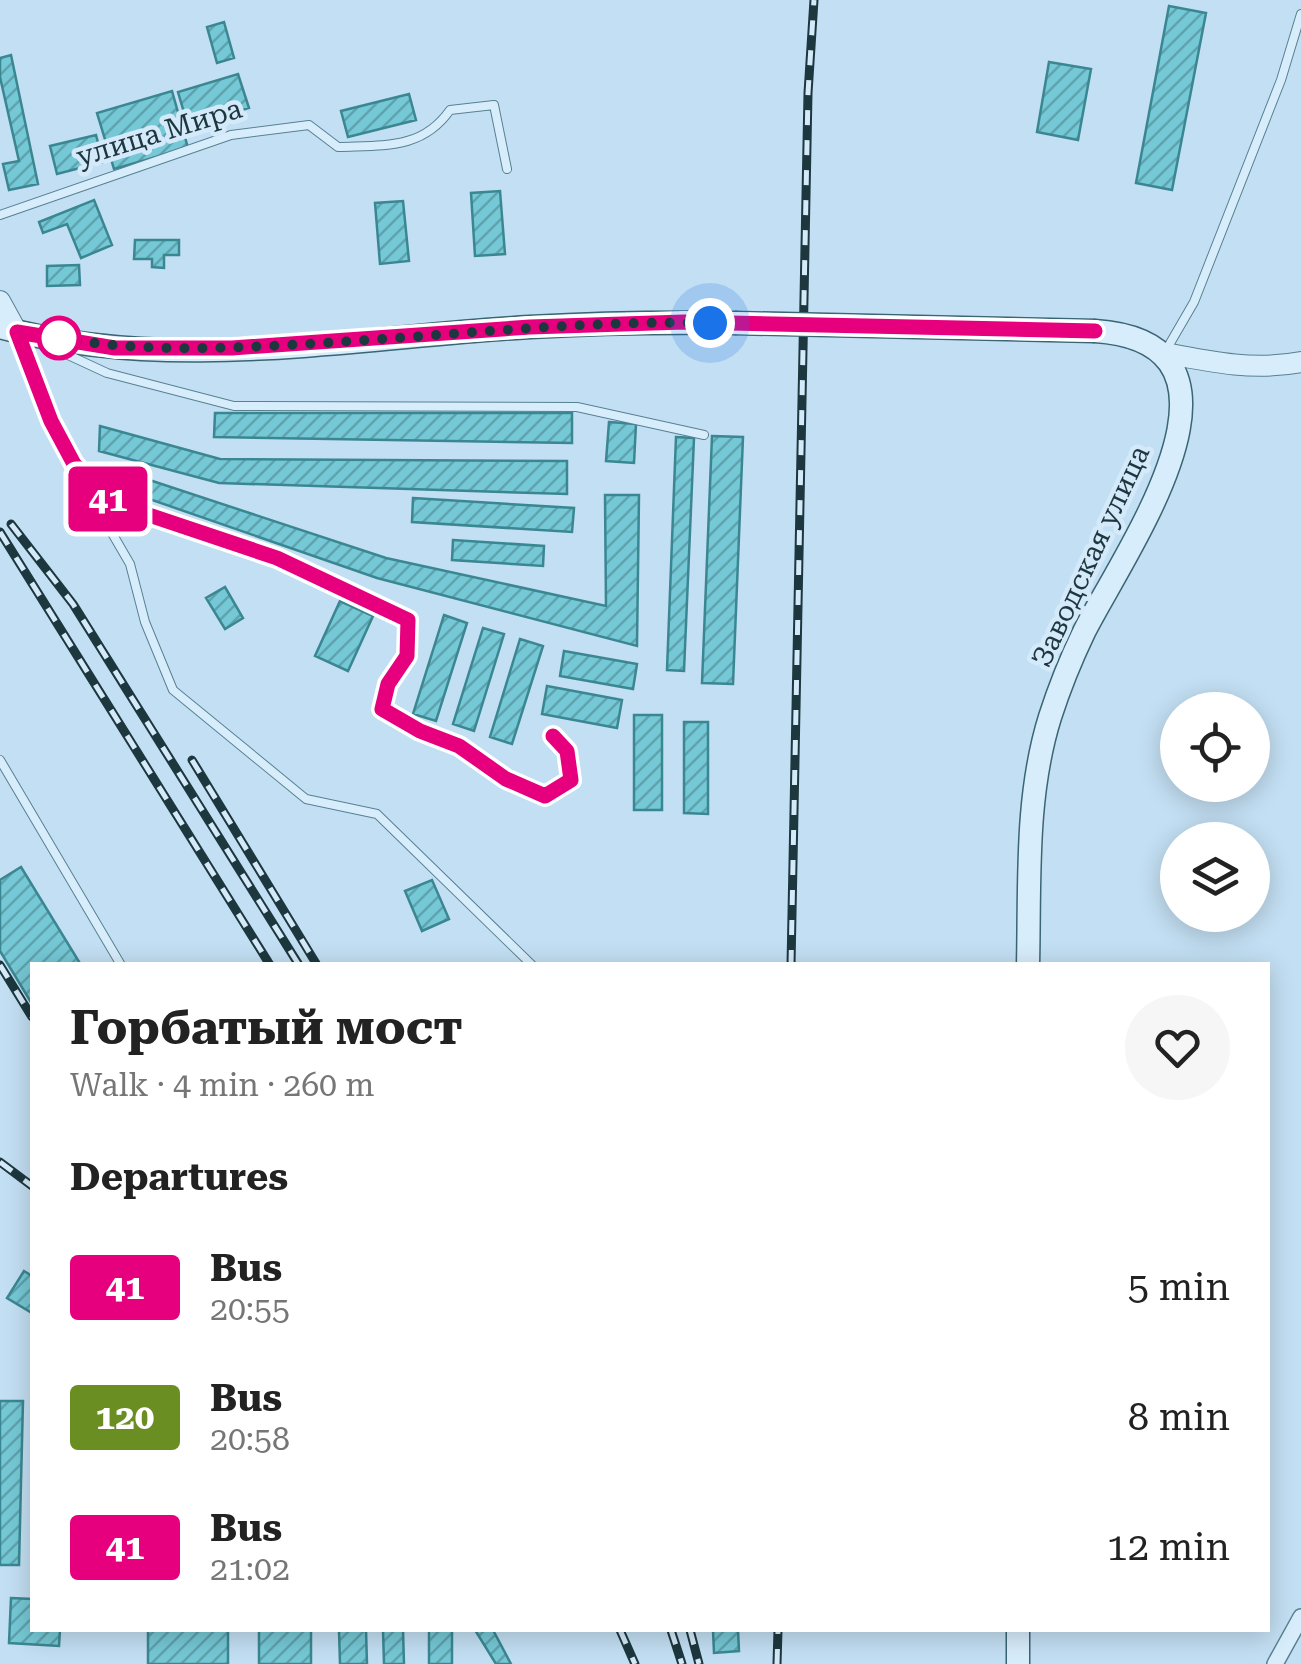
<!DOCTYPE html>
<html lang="en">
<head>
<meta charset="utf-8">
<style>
  body { margin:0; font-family:"Roboto Serif",serif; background:#f6f6f6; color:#222; height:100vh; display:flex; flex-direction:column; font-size:38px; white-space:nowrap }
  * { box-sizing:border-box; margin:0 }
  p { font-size:32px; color:#767676 }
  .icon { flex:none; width:55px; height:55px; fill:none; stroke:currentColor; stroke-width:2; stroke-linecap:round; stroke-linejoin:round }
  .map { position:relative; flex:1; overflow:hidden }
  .drawer { position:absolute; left:30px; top:962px; width:1240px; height:670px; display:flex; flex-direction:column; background:#fff; border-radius:0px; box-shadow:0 5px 25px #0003 }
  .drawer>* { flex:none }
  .badge { padding:0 20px; border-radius:8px; font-size:35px; line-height:65px }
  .controls { position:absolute; left:1160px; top:692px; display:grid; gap:20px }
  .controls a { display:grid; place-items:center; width:110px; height:110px; border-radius:50%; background:#fff; box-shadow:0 5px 25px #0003; font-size:50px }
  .you { position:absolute; width:50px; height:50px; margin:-25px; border:8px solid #fff; border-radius:50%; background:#1a73e8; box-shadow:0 0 0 15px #1a73e833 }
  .map>.badge { position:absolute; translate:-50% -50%; box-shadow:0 0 0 5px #fff }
  h2 { padding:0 40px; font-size:38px; line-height:90px }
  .round { display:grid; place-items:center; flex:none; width:105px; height:105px; border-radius:52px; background:#f6f6f6 }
  .overview { display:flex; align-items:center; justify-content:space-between; height:170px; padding:0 40px }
  h1 { font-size:48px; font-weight:700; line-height:75px }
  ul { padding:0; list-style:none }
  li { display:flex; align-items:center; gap:30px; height:130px; padding:0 40px }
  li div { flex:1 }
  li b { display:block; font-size:38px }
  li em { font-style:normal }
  li .badge { min-width:110px; font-weight:700; text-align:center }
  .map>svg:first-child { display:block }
  .building { fill:url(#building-hatch); stroke:#3a8792; stroke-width:2.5 }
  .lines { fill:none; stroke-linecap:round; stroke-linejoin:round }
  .service-casing { stroke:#578190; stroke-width:10 }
  .minor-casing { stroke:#578190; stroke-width:18 }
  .tertiary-casing { stroke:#578190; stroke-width:22 }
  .secondary-casing { stroke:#3a6572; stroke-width:25 }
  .service { stroke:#d8edfc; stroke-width:8 }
  .minor { stroke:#d8edfc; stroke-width:15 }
  .tertiary { stroke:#d8edfc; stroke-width:20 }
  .secondary { stroke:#d8edfc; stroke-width:22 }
  .rail-casing { stroke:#1d373e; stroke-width:9 }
  .rail { stroke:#d4e9f9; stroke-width:5; stroke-dasharray:15; stroke-linecap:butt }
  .secondary-bridge-casing { stroke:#3a6572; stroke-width:25; stroke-linecap:butt }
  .secondary-bridge { stroke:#d8edfc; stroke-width:22 }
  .line-casing { stroke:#fff; stroke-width:22 }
  .line { stroke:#e6007e; stroke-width:15 }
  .walk { stroke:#1d373e; stroke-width:10; stroke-dasharray:0 18 }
  .stop-dot { fill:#fff; stroke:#e6007e; stroke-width:5 }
  .labels { text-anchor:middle; stroke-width:9; stroke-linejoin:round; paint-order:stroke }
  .street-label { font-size:28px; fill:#1d373e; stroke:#d4e9f9 }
</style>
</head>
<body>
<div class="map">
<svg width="1301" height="1664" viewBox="0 0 1301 1664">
  <defs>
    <pattern id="building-hatch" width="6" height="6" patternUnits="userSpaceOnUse" patternTransform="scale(2.5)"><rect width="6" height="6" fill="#75c8d5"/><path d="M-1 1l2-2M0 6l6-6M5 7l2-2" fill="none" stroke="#5fa3ae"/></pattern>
  </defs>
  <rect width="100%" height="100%" fill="#c3dff3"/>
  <path class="building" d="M1169,6L1206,13L1172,190L1136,183Z
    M224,22L234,58L217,63L207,27Z
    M11,55L38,184L9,190L3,164L19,161L0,77V58Z
    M1049,62L1091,69L1078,140L1037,132Z
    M238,74L249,108L188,126L178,92Z
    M172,91L188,148L114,169L97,113Z
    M409,94L416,120L348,137L341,111Z
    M96,135L103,162L57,174L50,146Z
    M500,191L505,254L475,256L471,193Z
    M94,200L112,245L81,258L67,224L43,233L39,222Z
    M403,201L409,261L380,264L375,203Z
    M135,240H179V255H164V268L152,267V259H134Z
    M79,265L80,285L47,286V266Z
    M215,413H572V443L214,437Z
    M609,422L636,424L634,463L606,461Z
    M100,426L220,459L567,461V494L219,483L99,451Z
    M712,436L743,437L733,684L702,683Z
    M676,437L694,438L684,671L667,670Z
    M107,466L386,558L606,606L605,495H639L637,646L377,578L106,484Z
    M413,498L574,508L572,532L412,522Z
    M453,540L544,546L543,566L452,560Z
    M225,587L243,618L225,629L206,598Z
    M340,601L373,616L348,671L315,656Z
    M444,615L467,623L436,721L413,714Z
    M483,628L504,634L474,731L453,724Z
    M520,639L543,646L512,744L490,737Z
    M564,651L637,664L633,689L560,676Z
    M547,686L622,700L617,728L542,714Z
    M634,715H662V810H634Z
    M684,722H708V814L684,813Z
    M21,867L81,965H32V1004L0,951V880Z
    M432,880L449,919L422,931L405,891Z
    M24,1271L32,1276V1313L7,1298Z
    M0,1401H23L19,1565H0Z
    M11,1598L32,1599V1630H60L59,1646L9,1643Z
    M148,1630H228V1664H148Z
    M259,1630H311V1664H259Z
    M339,1630H366L367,1664H340Z
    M383,1630H403L404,1664H384Z
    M429,1630H452V1664H429Z
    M475,1630H493L511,1664H496Z
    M713,1630H738L739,1651L714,1653Z"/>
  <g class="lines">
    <g class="service-casing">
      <path id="service" d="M0,215L231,135L309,125L338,147C383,145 422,150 450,110L494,105L507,169
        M53,348L107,373L234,406L577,407L704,435
        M1165,352L1194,302L1281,80L1301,14
        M80,478L130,564L145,622L173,690L306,799L377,814L532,965
        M0,760L121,965"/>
    </g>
    <g class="minor-casing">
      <path id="minor" d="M17,332L51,421L74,464L113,503L277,557L408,620L407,656L388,684L382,709L420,731L459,746L506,779L545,796L571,780L567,751L553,736
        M1275,1664L1301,1617"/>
    </g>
    <g class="tertiary-casing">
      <path id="tertiary" d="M0,301L17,332
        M1165,353C1211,362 1254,371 1301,362"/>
    </g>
    <g class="secondary-casing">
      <path id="secondary" d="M0,327C169,374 358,337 530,327C598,323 667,322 735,323
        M1028,965C1030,882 1025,797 1050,717C1059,689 1071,659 1084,632C1123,554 1275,343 1095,331
        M1018,1664V1630"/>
    </g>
    <use href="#service" class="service"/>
    <use href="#minor" class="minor"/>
    <use href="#tertiary" class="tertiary"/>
    <use href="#secondary" class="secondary"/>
    <g class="rail-casing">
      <path id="rail" d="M11,524L73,604L299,965
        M0,532L270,965
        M192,760L317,965
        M0,965L32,1017
        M791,965L808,93L814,0
        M0,1162L32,1186
        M620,1630L635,1664
        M671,1630L682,1664
        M690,1630L699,1664
        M777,1664L778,1630"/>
    </g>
    <use href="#rail" class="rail"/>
    <g class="secondary-bridge-casing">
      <path id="secondary-bridge" d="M735,323L1095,331"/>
    </g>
    <use href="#secondary-bridge" class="secondary-bridge"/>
  </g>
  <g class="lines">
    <g class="line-casing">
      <path id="line" d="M553,736L567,751L571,780L545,796L506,779L459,746L420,731L382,709L388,684L407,656L408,620L277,558L113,503L74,464L51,421L17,332L115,348H232L530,327L684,322L1095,331"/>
    </g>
    <use href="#line" class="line"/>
    <path class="walk" d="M59,338C140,352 222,349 304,344C439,337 574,320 710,323"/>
  </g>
  <circle class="stop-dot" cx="59" cy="338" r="20"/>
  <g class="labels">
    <g class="street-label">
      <text transform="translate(159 132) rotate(-17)" y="10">улица Мира</text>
      <text transform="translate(1090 556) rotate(-65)" y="10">Заводская улица</text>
    </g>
  </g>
</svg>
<div class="controls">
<a><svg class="icon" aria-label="locate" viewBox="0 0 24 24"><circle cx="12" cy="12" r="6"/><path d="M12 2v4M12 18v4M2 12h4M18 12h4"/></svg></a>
<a><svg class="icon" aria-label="layers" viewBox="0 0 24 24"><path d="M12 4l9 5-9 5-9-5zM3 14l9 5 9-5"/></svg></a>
</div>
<div class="you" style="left:710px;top:323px"></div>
<b class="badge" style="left:108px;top:499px;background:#e6007e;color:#fff">41</b>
<section class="drawer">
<div class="overview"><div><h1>Горбатый мост</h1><p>Walk · 4 min · 260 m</p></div><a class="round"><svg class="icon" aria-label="heart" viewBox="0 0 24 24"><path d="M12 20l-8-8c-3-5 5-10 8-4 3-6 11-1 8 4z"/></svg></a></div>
<h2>Departures</h2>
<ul>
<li><span class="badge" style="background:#e6007e;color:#fff">41</span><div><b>Bus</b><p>20:55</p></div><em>5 min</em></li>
<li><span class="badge" style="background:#6b8e23;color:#fff">120</span><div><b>Bus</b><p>20:58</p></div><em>8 min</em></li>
<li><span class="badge" style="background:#e6007e;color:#fff">41</span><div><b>Bus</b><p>21:02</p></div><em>12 min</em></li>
</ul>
</section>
</div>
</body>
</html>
